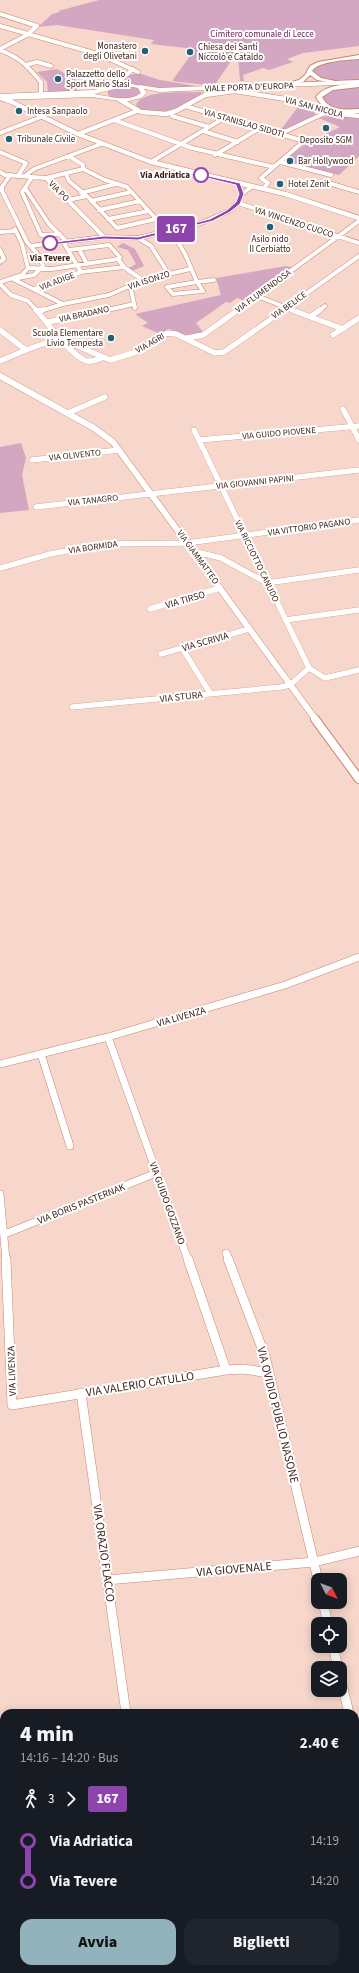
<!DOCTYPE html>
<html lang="it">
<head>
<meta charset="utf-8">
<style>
  body { margin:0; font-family:"Source Sans 3",sans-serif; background:#20242c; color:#f1f3f6; height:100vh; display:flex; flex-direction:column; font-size:15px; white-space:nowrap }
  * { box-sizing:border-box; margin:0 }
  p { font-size:13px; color:#9ea1a6 }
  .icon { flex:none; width:22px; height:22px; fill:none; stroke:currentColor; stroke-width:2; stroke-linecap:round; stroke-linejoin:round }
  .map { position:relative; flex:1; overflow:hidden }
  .details { position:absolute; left:0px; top:1709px; width:359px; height:264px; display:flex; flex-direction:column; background:#171b24; border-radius:12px 12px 0 0; box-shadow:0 2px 10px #0003 }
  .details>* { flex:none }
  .badge { padding:0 8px; border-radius:3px; font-size:14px; line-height:26px }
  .needle { width:26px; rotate:132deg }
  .controls { position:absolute; left:311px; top:1573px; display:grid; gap:8px }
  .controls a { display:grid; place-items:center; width:36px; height:36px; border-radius:8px; background:#171b24; box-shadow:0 2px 10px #0003; font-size:20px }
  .map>.badge { position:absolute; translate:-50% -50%; box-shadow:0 0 0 2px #fff }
  .legs { display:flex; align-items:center; gap:6px; height:44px; padding:0 20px; font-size:13px }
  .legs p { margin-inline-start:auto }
  .headline { display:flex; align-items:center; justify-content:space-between; height:68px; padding:0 20px }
  h1 { font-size:22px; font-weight:800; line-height:30px }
  .cta { display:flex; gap:8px; margin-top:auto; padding:8px 20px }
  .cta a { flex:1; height:46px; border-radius:12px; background:#92b2bc; color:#111; font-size:16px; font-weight:800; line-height:46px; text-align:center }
  .cta a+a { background:#20242c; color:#f1f3f6 }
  ul { padding:0 20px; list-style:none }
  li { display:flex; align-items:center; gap:14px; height:40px; font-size:15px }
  li i { display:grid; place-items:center; width:6px; height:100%; margin:0 5px; background:currentColor }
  li i::after { content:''; width:10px; height:10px; margin:-5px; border:3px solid; border-radius:50%; background:#171b24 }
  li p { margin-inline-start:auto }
  li:first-child i { background:linear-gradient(#0000 50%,currentColor 0) }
  li:last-child i { background:linear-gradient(currentColor 50%,#0000 0) }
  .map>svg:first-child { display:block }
  .green { fill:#d3a6c2 }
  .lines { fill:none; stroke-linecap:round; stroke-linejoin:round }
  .minor-far3-casing { stroke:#cc856b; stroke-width:5 }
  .minor-far2-casing { stroke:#cc856b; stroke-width:6 }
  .minor-far1-casing { stroke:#cc856b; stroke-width:8 }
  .minor-casing { stroke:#cc856b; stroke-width:10 }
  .tertiary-far2-casing { stroke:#cc856b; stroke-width:5.5 }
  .tertiary-far1-casing { stroke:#cc856b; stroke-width:7 }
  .tertiary-casing { stroke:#cc856b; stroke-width:10 }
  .secondary-casing { stroke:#cc856b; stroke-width:2 }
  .primary-casing { stroke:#cc856b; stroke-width:1 }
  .trunk-casing { stroke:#cc856b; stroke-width:1 }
  .minor-far3 { stroke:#fff; stroke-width:4 }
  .minor-far2 { stroke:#fff; stroke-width:5.5 }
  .minor-far1 { stroke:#fff; stroke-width:7 }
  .minor { stroke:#fff; stroke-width:9 }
  .tertiary-far2 { stroke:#fff; stroke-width:4.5 }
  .tertiary-far1 { stroke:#fff; stroke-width:6 }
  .tertiary { stroke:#fff; stroke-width:8 }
  .secondary { fill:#fff; fill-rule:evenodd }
  .primary { fill:#fff; fill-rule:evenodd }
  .trunk { fill:#fff; fill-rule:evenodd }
  .line-1 { fill:#8e44ad; stroke:#fff }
  .poi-dot { fill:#1f6275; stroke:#fff; stroke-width:1.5 }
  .stop-1-dot { fill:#fff; stroke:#8e44ad; stroke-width:2 }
  .labels { text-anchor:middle; stroke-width:4; stroke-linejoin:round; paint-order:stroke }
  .far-park-label { font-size:9px; fill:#6c1756; stroke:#fff }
  .far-poi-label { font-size:9px; fill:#381c11; stroke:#fff; text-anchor:start }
  .far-street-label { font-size:9px; fill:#381c11; stroke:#fff }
  .far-stop-label { font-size:9px; font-weight:bold; fill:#381c11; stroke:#fff; text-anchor:end }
  .street-label { font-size:10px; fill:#381c11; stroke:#fff }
  .near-street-label { font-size:12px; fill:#381c11; stroke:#fff }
</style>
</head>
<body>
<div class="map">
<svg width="359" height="1973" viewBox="0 0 359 1973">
  <rect width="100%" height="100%" fill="#f7d7cc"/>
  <path class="green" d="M99,0H359V46L303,53L287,59L293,62L269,70L263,68L243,75L244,81H240L238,57H234L214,86L172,81L195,49L151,44L154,40L57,25L38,27L52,14L60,12L58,11Z
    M359,58V81C342,82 327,84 313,72C316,60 348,60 359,58Z
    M57,69L79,82L77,83V91L48,92L47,82L37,72Z
    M133,74H141L160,80L202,87C177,88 150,92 126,81L125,78Z
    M121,85L138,88L140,94C131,99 117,102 108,95V91Z
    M359,87V110L335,108L322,100V97L332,89Z
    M200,92L204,93C186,102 169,117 147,111C142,110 139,109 136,105C142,89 185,93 200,92Z
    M301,103L315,109V115L279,132Z
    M333,115L359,117V156L339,175L294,164L290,156L307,143L340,127L319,118Z
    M123,243L135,249L144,266L132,271L129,268L136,264L128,250L117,247Z
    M286,266L292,267L245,301L237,298L230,303L226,302L196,323L203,332C189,339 182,335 169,329L160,334L142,326L148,323L135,314L221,295L216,278Z
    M21,443L26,458L22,475L29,510L0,513V447Z"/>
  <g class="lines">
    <g class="minor-far3-casing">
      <path id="minor-far3" d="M0,14L37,26L27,35L0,49
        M0,26L101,55L138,72
        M0,50C21,58 27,66 41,82V94
        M26,65L37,62L51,66
        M114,86L133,69
        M185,106L304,141L261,178L268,183L263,189
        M172,116L209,127
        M114,120L192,148L274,167
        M203,131L238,142
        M0,133L41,117
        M280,134L327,112
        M0,152L26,163L18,176
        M215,155L260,128
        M69,156L83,165V169
        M151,162L224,118
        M280,162L331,175
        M0,172L5,175L46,178L83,169L105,180L127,187L156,219L117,228L87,196L69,181L66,174
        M25,176L34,169L101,144
        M32,177L25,188L49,224L65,240V245L81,272L35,289
        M46,178L104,237
        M332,184L359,192
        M25,188L22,192L41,235L60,234
        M2,191L27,242L40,257L43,266L34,275L13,279
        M2,191V187L10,175
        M81,193L116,184
        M68,200L87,196
        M91,201L131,192
        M238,203L359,243
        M99,210L140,201
        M108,219L149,211
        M171,230L185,254L197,282
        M0,232L16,231
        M138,238L151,246L168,273
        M30,246L104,237L138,238L201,223L229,211L238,203L242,194L251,187
        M79,249L87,264
        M0,250L4,259L0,262
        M69,250L109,245L120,257L118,259L125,268L143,280
        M28,268L52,269L118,259
        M81,272L124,267
        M13,279L63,304L109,295L143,280L190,269
        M0,282L22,275L28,268L22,244L15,229
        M197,282L203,291L173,294L167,287Z
        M197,282L214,280
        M0,284L11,295L28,301L37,311
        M130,285L135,308
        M257,296L295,311
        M40,311L63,304
        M103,311L134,304
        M236,311L359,221
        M282,311L359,256
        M319,311L325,306"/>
    </g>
    <g class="minor-far2-casing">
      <path id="minor-far2" d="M36,310C49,324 67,351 84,360C89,363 96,360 102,358
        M292,310L343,329
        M38,311L43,310
        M311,316L320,310
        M48,322L107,310
        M0,330L26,350L0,361
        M333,335L359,318
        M187,338L203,335L238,310
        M26,350L59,338L110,360L136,352L167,333L176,334L215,353L224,352L284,310
        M343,409L359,440
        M68,413L105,397
        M199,440L359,426
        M32,460L119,450
        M36,507L359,470
        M193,551L221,558L267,583L359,570
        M0,568L50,554L106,544L187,543L359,520
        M150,609L220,588
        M285,620L359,610
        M182,648L210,693
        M161,654L249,629
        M309,668L325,678L359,670
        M72,707L281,687L290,685L309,668L194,430"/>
    </g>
    <g class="minor-far1-casing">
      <path id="minor-far1" d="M108,1037L188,1260
        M41,1054L70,1146
        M0,1064L108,1037L285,985L359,957
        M0,1194L6,1260
        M5,1234L156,1173
        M226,1253L229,1260"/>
    </g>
    <g class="minor-casing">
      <path id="minor" d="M6,1259L12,1405L226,1370L244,1369L269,1373
        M188,1259L226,1370
        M228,1259L265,1356L318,1580
        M81,1393L126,1713
        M107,1580L314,1562L359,1551
        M323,1602L328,1624
        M333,1646L338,1668
        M340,1676L349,1713
        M355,1741L359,1759
        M355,1955H359
        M0,1959H4
        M122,1969L162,1972L200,1969"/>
    </g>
    <g class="tertiary-far2-casing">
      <path id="tertiary-far2" d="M0,98L12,102L78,134L151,162L285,194L359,218
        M120,100L141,112L166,114L176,111L205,95L235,91L298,101L332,113L359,116
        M78,134L137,111"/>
    </g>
    <g class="tertiary-far1-casing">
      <path id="tertiary-far1" d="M0,376L94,428L113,442L316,720"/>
    </g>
    <g class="tertiary-casing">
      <path id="tertiary" d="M315,719L359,779"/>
    </g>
    <g class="secondary-casing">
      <path id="secondary" d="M359,55V59C348,60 318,61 312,71L321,78L340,82V84L317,80L310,75L303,82L284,87L281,85L299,80L305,75L310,66L318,62Z
        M359,83V87L333,90L322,97C329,111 345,110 359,109V113C342,114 325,114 316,97C326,84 344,85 359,83Z"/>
    </g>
    <g class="primary-casing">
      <path id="primary" d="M127,83L142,86L147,93L141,98L126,102L92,97L0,100V94L93,90ZM127,86L138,88L141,93C128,103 109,96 94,94Z"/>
    </g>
    <g class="trunk-casing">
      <path id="trunk" d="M359,80V84L159,92L137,87L140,85L159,88Z"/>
    </g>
    <use href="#minor-far3" class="minor-far3"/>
    <use href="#minor-far2" class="minor-far2"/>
    <use href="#minor-far1" class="minor-far1"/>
    <use href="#minor" class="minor"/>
    <use href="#tertiary-far2" class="tertiary-far2"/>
    <use href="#tertiary-far1" class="tertiary-far1"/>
    <use href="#tertiary" class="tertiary"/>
    <use href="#secondary" class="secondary"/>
    <use href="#primary" class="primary"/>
    <use href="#trunk" class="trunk"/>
  </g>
  <path class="line-1" d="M199,174L240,183L244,194L240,204L230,212L213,221L138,240L104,239L50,245L47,243L104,236L138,237L210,219L227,210L236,202L239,194L236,185L199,176Z"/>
  <g class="poi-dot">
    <circle cx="145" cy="51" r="4"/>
    <circle cx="190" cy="52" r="4"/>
    <circle cx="58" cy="79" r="4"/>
    <circle cx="19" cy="111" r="4"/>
    <circle cx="326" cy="128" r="4"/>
    <circle cx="9" cy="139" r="4"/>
    <circle cx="290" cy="161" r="4"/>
    <circle cx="280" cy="184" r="4"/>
    <circle cx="270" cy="227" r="4"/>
    <circle cx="111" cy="338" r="4"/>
  </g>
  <g class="stop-1-dot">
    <circle cx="201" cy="175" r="7"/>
    <circle cx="50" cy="243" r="7"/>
  </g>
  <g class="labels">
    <g class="far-park-label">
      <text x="262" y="37">Cimitero comunale di Lecce</text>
    </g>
    <g class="far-poi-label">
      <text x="137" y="49" text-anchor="end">Monastero<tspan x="137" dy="10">degli Olivetani</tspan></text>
      <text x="198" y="50">Chiesa dei Santi<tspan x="198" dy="10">Niccolò e Cataldo</tspan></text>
      <text x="66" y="77">Palazzetto dello<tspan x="66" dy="10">Sport Mario Stasi</tspan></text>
      <text x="27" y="114">Intesa Sanpaolo</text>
      <text x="17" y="142">Tribunale Civile</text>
      <text x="326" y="143" text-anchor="middle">Deposito SGM</text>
      <text x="298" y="164">Bar Hollywood</text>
      <text x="288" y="187">Hotel Zenit</text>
      <text x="270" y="242" text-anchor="middle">Asilo nido<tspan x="270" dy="10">Il Cerbiatto</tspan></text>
      <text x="103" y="336" text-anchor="end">Scuola Elementare<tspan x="103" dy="10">Livio Tempesta</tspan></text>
    </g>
    <g class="far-street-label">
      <text transform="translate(249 87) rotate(-2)" y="3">VIALE PORTA D'EUROPA</text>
      <text transform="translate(314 107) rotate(15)" y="3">VIA SAN NICOLA</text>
      <text transform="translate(244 123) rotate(16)" y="3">VIA STANISLAO SIDOTI</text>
      <text transform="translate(59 191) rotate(45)" y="3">VIA PO</text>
      <text transform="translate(294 222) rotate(18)" y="3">VIA VINCENZO CUOCO</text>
      <text transform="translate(149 280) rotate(-18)" y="3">VIA ISONZO</text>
      <text transform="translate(57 281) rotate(-21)" y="3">VIA ADIGE</text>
      <text transform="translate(263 291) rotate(-36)" y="3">VIA FLUMENDOSA</text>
      <text transform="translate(289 305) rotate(-35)" y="3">VIA BELICE</text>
      <text transform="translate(84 314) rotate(-12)" y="3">VIA BRADANO</text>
      <text transform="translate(150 343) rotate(-30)" y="3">VIA AGRI</text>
      <text transform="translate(279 433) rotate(-5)" y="3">VIA GUIDO PIOVENE</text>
      <text transform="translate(75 455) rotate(-6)" y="3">VIA OLIVENTO</text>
      <text transform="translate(255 482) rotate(-6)" y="3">VIA GIOVANNI PAPINI</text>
      <text transform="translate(93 500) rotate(-6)" y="3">VIA TANAGRO</text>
      <text transform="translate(309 527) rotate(-8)" y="3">VIA VITTORIO PAGANO</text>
      <text transform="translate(93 547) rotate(-8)" y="3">VIA BORMIDA</text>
      <text transform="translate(198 557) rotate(54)" y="3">VIA GIAMMATTEO</text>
      <text transform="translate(257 561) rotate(64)" y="3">VIA RICCIOTTO CANUDO</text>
    </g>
    <g class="far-stop-label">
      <text x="190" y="178">Via Adriatica</text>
      <text x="50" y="261" text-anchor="middle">Via Tevere</text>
    </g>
    <g class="street-label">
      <text transform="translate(185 599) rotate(-16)" y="4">VIA TIRSO</text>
      <text transform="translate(205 641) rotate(-16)" y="4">VIA SCRIVIA</text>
      <text transform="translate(181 696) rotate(-6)" y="4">VIA STURA</text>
      <text transform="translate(181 1016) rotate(-16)" y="4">VIA LIVENZA</text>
      <text transform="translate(81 1203) rotate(-22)" y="4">VIA BORIS PASTERNAK</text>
      <text transform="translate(168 1203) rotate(70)" y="4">VIA GUIDO GOZZANO</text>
      <text transform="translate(11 1371) rotate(-92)" y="4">VIA LIVENZA</text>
    </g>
    <g class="near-street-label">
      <text transform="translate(140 1384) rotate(-9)" y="4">VIA VALERIO CATULLO</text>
      <text transform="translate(278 1415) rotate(76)" y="4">VIA OVIDIO PUBLIO NASONE</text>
      <text transform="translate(104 1553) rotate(82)" y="4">VIA ORAZIO FLACCO</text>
      <text transform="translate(234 1569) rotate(-5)" y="4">VIA GIOVENALE</text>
    </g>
  </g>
</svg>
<div class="controls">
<a><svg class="needle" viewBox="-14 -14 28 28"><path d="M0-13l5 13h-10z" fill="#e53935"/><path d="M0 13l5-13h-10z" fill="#9ea1a6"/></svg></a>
<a><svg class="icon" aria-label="locate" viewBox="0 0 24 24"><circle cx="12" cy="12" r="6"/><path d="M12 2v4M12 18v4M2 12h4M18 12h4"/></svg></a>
<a><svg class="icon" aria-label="layers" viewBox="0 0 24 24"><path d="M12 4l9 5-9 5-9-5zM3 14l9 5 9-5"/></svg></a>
</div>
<b class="badge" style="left:176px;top:229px;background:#8e44ad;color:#fff">167</b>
<section class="details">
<div class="headline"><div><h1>4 min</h1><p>14:16 – 14:20 · Bus</p></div><b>2.40 €</b></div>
<div class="legs"><svg class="icon" aria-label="walk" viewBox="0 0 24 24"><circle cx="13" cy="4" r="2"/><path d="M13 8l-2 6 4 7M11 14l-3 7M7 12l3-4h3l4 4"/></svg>3<svg class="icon" aria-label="forward" viewBox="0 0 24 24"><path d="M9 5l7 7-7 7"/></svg><b class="badge" style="background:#8e44ad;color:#fff">167</b></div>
<ul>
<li><i style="color:#8e44ad"></i><b>Via Adriatica</b><p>14:19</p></li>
<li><i style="color:#8e44ad"></i><b>Via Tevere</b><p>14:20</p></li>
</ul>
<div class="cta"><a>Avvia</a><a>Biglietti</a></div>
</section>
</div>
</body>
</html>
